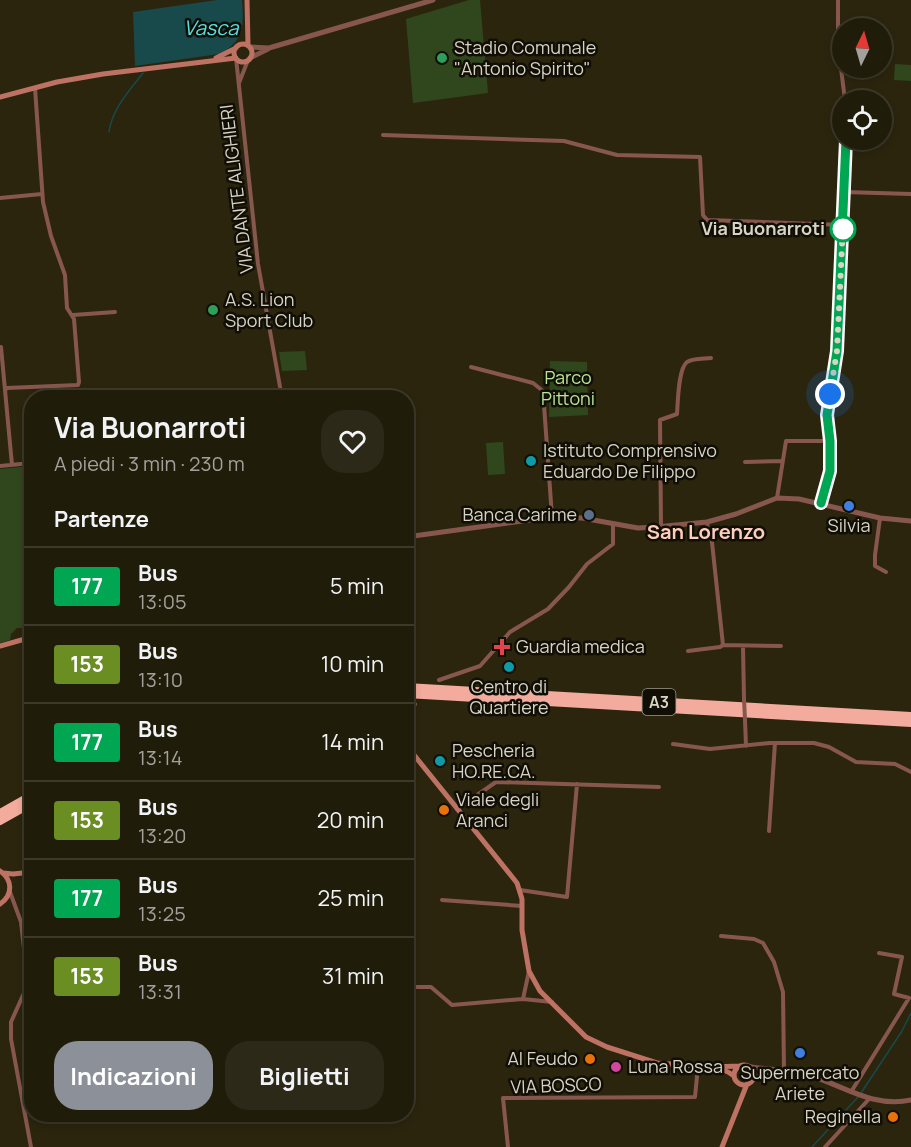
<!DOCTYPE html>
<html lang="it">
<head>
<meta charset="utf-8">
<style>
  body { margin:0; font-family:Manrope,sans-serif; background:#2d2918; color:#f1f3f6; height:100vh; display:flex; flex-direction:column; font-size:22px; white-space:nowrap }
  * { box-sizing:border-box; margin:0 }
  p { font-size:20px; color:#a2a19c }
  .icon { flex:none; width:33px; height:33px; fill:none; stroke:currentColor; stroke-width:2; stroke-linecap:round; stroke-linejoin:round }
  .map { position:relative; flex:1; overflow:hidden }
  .side { position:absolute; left:24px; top:390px; width:390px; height:732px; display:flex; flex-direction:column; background:#201c0a; border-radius:24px; box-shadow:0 3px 9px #0003,0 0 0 2px #3d3a2b }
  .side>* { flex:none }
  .badge { padding:0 12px; border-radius:4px; font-size:21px; line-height:39px }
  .needle { width:39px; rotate:5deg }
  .controls { position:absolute; left:832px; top:18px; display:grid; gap:12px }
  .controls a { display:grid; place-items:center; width:60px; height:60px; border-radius:50%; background:#201c0a; box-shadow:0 3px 9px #0003,0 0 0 2px #3d3a2b; font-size:30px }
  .you { position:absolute; width:30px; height:30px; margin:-15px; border:4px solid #fff; border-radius:50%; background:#1a73e8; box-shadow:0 0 0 9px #1a73e833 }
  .map>.badge { position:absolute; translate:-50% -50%; box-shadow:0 0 0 3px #fff }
  h2 { padding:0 30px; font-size:22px; line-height:54px }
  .round { display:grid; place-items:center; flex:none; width:63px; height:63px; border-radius:24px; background:#2d2918 }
  .headline { display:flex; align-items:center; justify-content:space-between; height:102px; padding:0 30px }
  h1 { font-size:28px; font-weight:700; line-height:45px }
  .primary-button { display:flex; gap:12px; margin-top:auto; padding:12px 30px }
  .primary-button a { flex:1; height:69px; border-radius:24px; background:#8c9099; color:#fff; font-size:24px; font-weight:700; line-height:69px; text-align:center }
  .primary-button a+a { background:#2d2918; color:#f1f3f6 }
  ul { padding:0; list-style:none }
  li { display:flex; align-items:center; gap:18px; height:78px; padding:0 30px; border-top:2px solid #3d3a2b }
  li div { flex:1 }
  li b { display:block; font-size:22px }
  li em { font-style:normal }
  li .badge { min-width:66px; font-weight:700; text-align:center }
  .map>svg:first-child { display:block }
  .green { fill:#30471d }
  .water { fill:#18494b }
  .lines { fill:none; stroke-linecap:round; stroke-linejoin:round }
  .stream { stroke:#18494b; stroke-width:1.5 }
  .minor { stroke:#87574e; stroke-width:4 }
  .tertiary { stroke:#87574e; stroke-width:5 }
  .secondary { stroke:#be7263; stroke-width:5 }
  .motorway { stroke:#f2ab9c; stroke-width:8 }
  .minor-bridge { stroke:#87574e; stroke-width:4 }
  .line-casing { stroke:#fff; stroke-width:14 }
  .line { stroke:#00a651; stroke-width:9 }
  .walk { stroke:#d7d4c6; stroke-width:6; stroke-dasharray:0 10.8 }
  .leisure-dot { fill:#2e9e5b; stroke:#110e05; stroke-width:2 }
  .stop-dot { fill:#fff; stroke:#00a651; stroke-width:3 }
  .culture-dot { fill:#0f9aa8; stroke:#110e05; stroke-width:2 }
  .shop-dot { fill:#3f7fe0; stroke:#110e05; stroke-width:2 }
  .service-dot { fill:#5c6f8a; stroke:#110e05; stroke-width:2 }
  .health-dot { fill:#e0444e; stroke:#110e05; stroke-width:2 }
  .food-dot { fill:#e8710a; stroke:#110e05; stroke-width:2 }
  .hotel-dot { fill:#d1479c; stroke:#110e05; stroke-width:2 }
  .labels { text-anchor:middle; stroke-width:5; stroke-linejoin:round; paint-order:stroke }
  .shield { fill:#110e05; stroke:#9c998c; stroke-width:1.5 }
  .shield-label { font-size:16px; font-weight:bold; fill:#d7d4c6 }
  .poi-label { font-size:18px; fill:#d7d4c6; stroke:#110e05; text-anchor:start }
  .street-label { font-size:18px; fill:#d7d4c6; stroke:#110e05 }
  .stop-label { font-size:18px; font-weight:bold; fill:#d7d4c6; stroke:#110e05; text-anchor:end }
  .park-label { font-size:18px; fill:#b8e595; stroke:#110e05 }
  .water-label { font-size:20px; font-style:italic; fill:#59dfe4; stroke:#110e05 }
  .neighbourhood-label { font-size:20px; font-weight:bold; fill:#fecebd; stroke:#110e05 }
</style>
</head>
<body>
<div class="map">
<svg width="911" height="1147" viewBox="0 0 911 1147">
  <rect width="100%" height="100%" fill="#2b250e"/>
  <path class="green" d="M469,0H480L488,93L413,103L406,19Z
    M895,64L911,65V81L894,80Z
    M305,351L307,370L282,371L279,352Z
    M550,361L587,362L588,415L549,417Z
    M503,442L505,474L488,475L486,443Z
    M31,466V634L25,628H17L11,634L10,640L0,643V469Z"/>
  <path class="water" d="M217,0H242C244,25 244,42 219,54L135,66L133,12Z"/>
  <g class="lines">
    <path class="stream" d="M109,132C112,109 129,91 143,73
      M861,1093L902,1031L911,1013
      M812,1147L858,1097"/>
    <path class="minor" d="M838,0V45L845,100
      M236,58L258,264L282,398
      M239,83L248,60
      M383,135L564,141L617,155L700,157L703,215L707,220L843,225
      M844,192L911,194
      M0,198L42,194
      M73,315L115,312
      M1,347L5,390
      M471,367L533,383L543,391L552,517
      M745,462L782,461
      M12,465L5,390L7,388L78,385L79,382L74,319L67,308L65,275L51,236L43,202L35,88
      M0,466L31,463
      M777,498L786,441H830
      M821,503L830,471V441L827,415L837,351L846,140
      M880,518L875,555V566L886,572
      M707,522L708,530L711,533L723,645L781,646
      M661,527L660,420L677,414C678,402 678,369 687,362C694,358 704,359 711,358
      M743,647L744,699
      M688,651L720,647L723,645
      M439,680L480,666L510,632L548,609L569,587L587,564L613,544V524
      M745,720L746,746
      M406,724L415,704
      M673,744L710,749L770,743H814L829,747L856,762L895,764L911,772
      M457,809L496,782L659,787
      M769,831L775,743
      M520,890L567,897L577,784
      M10,892L21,922L28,984L11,1022V1039L31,1147
      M442,900L522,906
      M721,936L754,939L763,943L774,962L783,992L784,1071
      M529,971L523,999L552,1002
      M406,987H431L452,1005L523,999
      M851,1092L909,998L894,994L902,957L879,953
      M508,1147L503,1098L695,1097L698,1066
      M825,1147L869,1099"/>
    <path class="tertiary" d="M250,47L269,48L433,0
      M250,58L268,49
      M406,537L552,517L582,518L638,528L656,527L707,522L736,514L777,498L799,499L880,518L911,521
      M751,1067C771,1070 793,1070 812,1076C845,1087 874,1108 911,1100
      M754,1078L770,1072"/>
    <path class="secondary" d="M247,0L248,45
      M234 53a9 9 0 1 1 18 0a9 9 0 1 1-18 0Z
      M216,58L236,48
      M0,97L57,82L103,74L236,58
      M0,646L32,637
      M406,745L517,883L522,899V930L529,971L540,991L586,1037L607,1047L657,1063L712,1067L740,1066
      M0,871C13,880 13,895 0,904
      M3,873L13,874L32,872
      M734 1075a10 10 0 1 1 20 0a10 10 0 1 1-20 0Z
      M717,1068L728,1072L734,1076
      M722,1147L747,1084"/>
    <path class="motorway" d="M406,687L911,716
      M406,694L911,723
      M0,813L32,795
      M0,821L32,803"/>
    <path class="minor-bridge" d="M744,699L745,720"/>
  </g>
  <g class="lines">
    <g class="line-casing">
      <path id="line" d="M821,503L830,471V441L827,415L837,351L846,140"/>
    </g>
    <use href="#line" class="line"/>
    <path class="walk" d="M830,394L837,351L843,225V229"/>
  </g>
  <g class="leisure-dot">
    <circle cx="442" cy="58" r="6"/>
    <circle cx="213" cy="310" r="6"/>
  </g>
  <circle class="stop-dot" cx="843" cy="229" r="12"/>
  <g class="culture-dot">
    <circle cx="531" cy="461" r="6"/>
    <circle cx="509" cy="667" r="6"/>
    <circle cx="440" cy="761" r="6"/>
  </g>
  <g class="shop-dot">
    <circle cx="849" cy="506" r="6"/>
    <circle cx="800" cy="1053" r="6"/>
  </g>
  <circle class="service-dot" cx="589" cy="515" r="6"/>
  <path class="health-dot" d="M499 638h6v6h6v6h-6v6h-6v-6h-6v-6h6z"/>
  <g class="food-dot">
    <circle cx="444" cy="810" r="6"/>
    <circle cx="590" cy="1059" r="6"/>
    <circle cx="893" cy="1117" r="6"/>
  </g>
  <circle class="hotel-dot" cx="616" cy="1067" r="6"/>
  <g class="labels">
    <rect class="shield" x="642.5" y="689" width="33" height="26" rx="4.5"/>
    <g class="shield-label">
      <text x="659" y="708">A3</text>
    </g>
    <g class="poi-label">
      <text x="454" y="54">Stadio Comunale<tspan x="454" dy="21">"Antonio Spirito"</tspan></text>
      <text x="225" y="306">A.S. Lion<tspan x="225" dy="21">Sport Club</tspan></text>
      <text x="543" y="457">Istituto Comprensivo<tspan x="543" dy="21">Eduardo De Filippo</tspan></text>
      <text x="577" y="521" text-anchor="end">Banca Carime</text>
      <text x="849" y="532" text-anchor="middle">Silvia</text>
      <text x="516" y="653">Guardia medica</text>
      <text x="509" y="693" text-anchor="middle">Centro di<tspan x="509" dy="21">Quartiere</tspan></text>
      <text x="452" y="757">Pescheria<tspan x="452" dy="21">HO.RE.CA.</tspan></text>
      <text x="456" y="806">Viale degli<tspan x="456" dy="21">Aranci</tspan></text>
      <text x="578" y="1065" text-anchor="end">Al Feudo</text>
      <text x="628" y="1073">Luna Rossa</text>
      <text x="800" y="1079" text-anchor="middle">Supermercato<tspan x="800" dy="21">Ariete</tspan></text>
      <text x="881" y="1123" text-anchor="end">Reginella</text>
    </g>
    <g class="street-label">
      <text transform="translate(237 189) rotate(-97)" y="6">VIA DANTE ALIGHIERI</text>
      <text transform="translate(556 1086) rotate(-2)" y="6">VIA BOSCO</text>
    </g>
    <g class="stop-label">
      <text x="825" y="235">Via Buonarroti</text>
    </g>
    <g class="park-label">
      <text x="568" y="384">Parco<tspan x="568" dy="21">Pittoni</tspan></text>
    </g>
    <g class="water-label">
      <text x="211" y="35">Vasca</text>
    </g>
    <g class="neighbourhood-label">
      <text x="706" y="539">San Lorenzo</text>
    </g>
  </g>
</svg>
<div class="controls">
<a><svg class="needle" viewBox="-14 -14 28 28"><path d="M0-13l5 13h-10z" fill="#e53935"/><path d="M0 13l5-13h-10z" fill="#a2a19c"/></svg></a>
<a><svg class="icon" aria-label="locate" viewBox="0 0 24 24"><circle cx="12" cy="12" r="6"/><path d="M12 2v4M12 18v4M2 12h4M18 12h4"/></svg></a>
</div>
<div class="you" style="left:830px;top:394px"></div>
<section class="side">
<div class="headline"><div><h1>Via Buonarroti</h1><p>A piedi · 3 min · 230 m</p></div><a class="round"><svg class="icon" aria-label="heart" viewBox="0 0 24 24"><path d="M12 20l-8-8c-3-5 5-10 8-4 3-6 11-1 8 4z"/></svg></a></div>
<h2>Partenze</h2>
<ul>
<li><span class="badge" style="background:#00a651;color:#fff">177</span><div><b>Bus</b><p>13:05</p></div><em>5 min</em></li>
<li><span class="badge" style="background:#6b8e23;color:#fff">153</span><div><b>Bus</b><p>13:10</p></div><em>10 min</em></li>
<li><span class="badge" style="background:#00a651;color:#fff">177</span><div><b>Bus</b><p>13:14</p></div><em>14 min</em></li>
<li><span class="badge" style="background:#6b8e23;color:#fff">153</span><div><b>Bus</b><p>13:20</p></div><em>20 min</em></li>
<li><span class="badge" style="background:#00a651;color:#fff">177</span><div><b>Bus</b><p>13:25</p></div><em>25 min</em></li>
<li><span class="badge" style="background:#6b8e23;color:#fff">153</span><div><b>Bus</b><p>13:31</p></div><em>31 min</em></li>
</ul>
<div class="primary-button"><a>Indicazioni</a><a>Biglietti</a></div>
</section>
</div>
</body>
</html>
